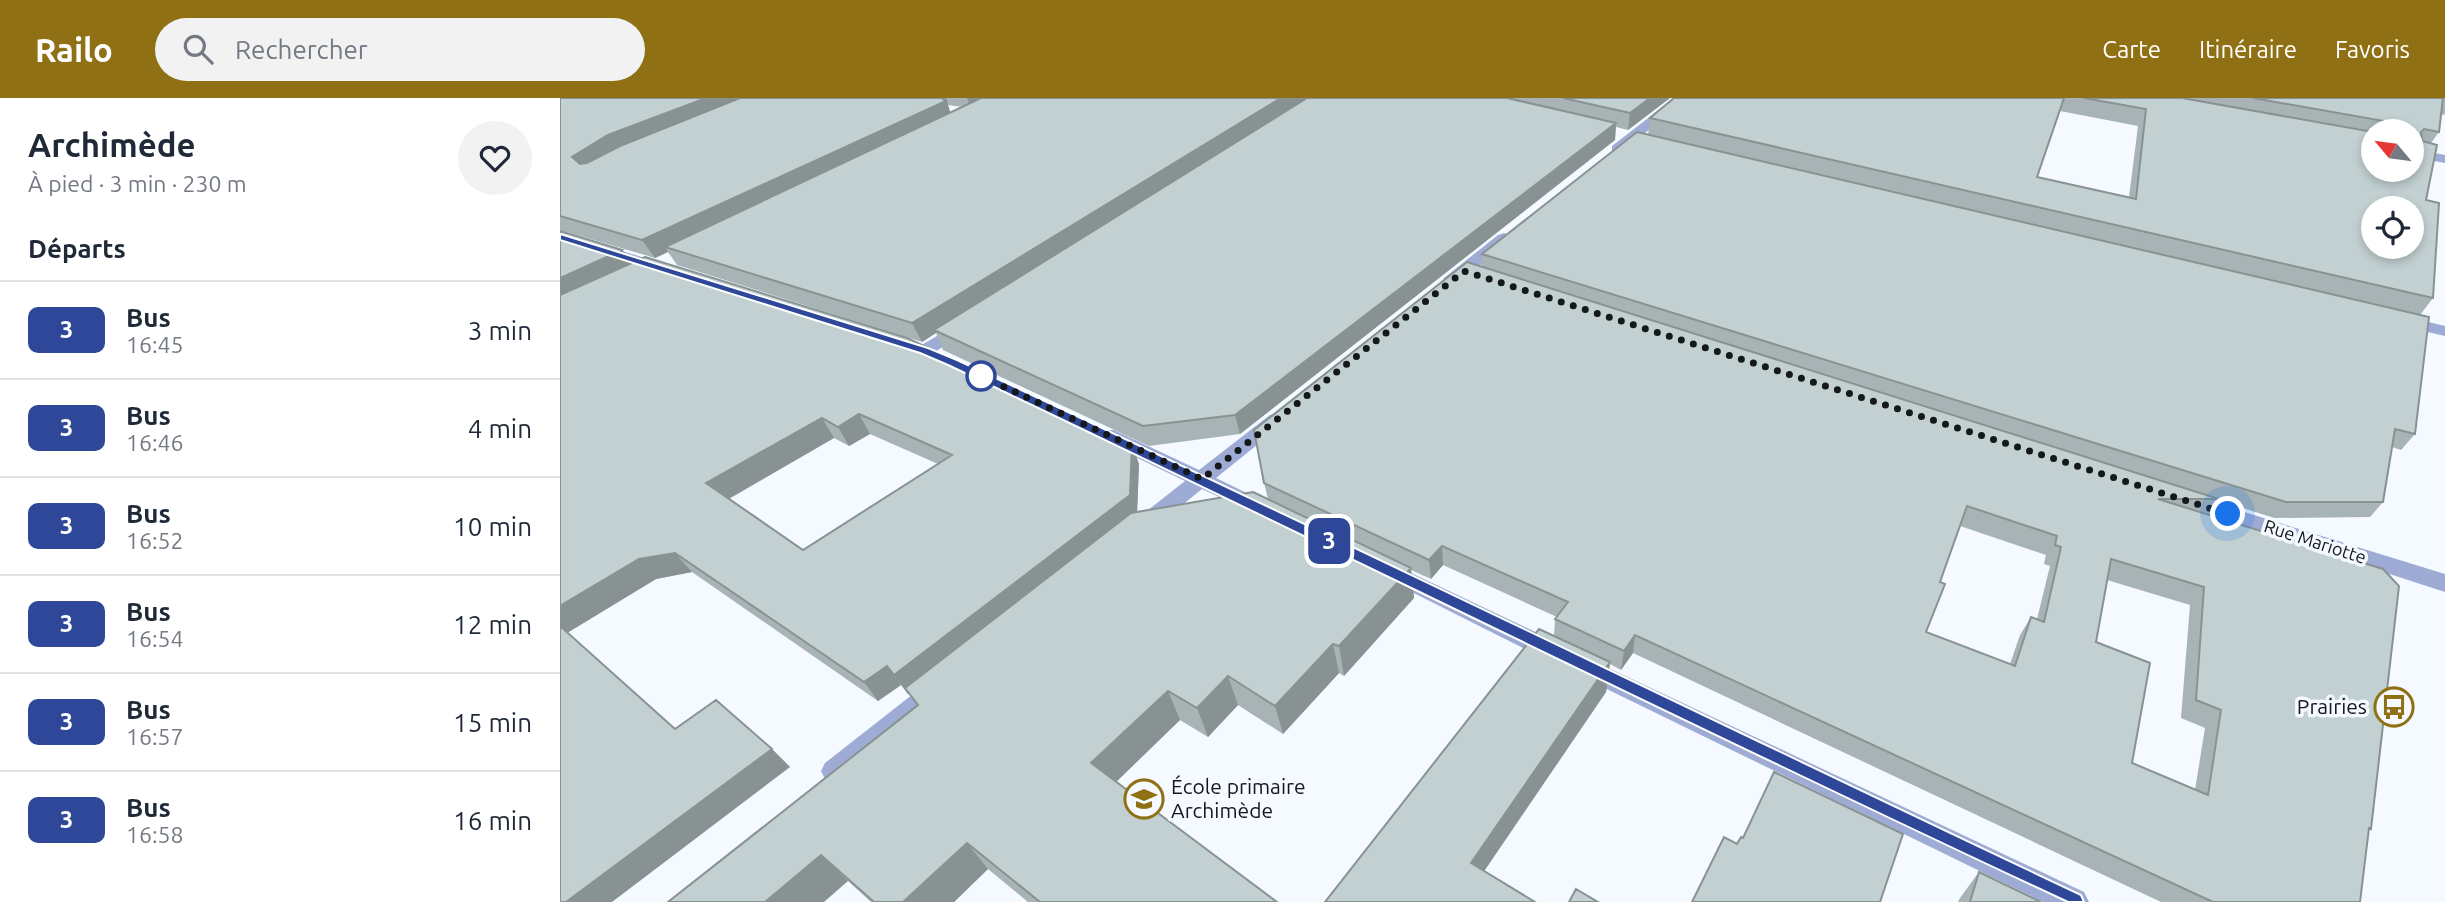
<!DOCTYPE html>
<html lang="fr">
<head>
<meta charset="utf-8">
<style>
  body { margin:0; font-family:Ubuntu,sans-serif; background:#f2f2f3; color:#1f2937; height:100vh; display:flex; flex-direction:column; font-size:26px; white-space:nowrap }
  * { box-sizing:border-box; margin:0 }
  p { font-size:23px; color:#747a83 }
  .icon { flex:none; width:38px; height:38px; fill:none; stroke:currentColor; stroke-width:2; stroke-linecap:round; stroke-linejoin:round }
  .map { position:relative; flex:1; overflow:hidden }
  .details { display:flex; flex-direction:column; background:#fff; width:560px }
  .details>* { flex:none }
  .badge { padding:0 14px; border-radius:10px; font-size:24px; line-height:46px }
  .needle { width:46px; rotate:299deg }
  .buttons { position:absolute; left:1801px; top:21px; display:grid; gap:14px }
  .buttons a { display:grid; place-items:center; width:63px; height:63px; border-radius:50%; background:#fff; box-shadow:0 4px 10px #0003; font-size:35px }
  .you { position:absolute; width:35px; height:35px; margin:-18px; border:5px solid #fff; border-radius:50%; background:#1a73e8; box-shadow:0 0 0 10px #1a73e833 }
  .map>.badge { position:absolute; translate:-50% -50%; box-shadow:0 0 0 4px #fff }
  h2 { padding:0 28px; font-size:26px; line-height:63px }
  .round { display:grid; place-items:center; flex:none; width:74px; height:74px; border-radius:37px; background:#f2f2f3 }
  .summary { display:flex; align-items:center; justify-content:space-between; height:119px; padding:0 28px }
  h1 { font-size:33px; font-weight:700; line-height:52px }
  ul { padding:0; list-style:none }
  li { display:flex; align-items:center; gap:21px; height:98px; padding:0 28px; border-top:2px solid #e0e1e3 }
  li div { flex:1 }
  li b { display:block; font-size:26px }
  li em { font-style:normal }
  li .badge { min-width:77px; font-weight:700; text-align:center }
  header { display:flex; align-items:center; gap:42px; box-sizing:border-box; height:98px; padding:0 35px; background:#907015; color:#fff }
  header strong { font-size:33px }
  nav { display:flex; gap:38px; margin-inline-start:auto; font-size:24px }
  .search { width:490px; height:63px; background:#f2f2f3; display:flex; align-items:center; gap:18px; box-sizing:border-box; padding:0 24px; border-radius:38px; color:#747a83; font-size:26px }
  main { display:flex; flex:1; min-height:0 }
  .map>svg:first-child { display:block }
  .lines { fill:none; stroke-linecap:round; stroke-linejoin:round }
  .street { fill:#9eabd4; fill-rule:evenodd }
  .wall { fill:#a7b3b5; fill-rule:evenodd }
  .shaded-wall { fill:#889293 }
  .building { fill:#c2d0d2; stroke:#889293; stroke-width:2; fill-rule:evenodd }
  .line { fill:#2e4799; stroke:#fff; stroke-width:2 }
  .walk { stroke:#14181a; stroke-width:7; stroke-dasharray:0 12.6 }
  .stop-dot { fill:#fff; stroke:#2e4799; stroke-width:3.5 }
  .labels { text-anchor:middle; stroke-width:7; stroke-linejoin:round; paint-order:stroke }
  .street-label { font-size:18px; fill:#14181a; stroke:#f4faff }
  .near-poi-label { font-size:21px; fill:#14181a; stroke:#f4faff; text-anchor:end }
</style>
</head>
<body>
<header>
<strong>Railo</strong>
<div class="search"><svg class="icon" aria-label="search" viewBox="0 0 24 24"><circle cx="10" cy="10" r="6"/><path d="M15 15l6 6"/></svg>Rechercher</div>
<nav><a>Carte</a><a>Itinéraire</a><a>Favoris</a></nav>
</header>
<main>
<section class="details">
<div class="summary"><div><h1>Archimède</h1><p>À pied · 3 min · 230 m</p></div><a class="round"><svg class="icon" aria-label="heart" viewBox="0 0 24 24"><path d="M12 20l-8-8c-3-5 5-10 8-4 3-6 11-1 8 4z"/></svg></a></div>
<h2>Départs</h2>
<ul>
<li><span class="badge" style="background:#2e4799;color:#fff">3</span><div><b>Bus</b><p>16:45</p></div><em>3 min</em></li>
<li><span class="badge" style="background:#2e4799;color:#fff">3</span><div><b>Bus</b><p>16:46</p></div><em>4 min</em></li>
<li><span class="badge" style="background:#2e4799;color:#fff">3</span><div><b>Bus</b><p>16:52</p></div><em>10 min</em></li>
<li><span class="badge" style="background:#2e4799;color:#fff">3</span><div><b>Bus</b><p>16:54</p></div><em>12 min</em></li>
<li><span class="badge" style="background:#2e4799;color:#fff">3</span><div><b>Bus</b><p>16:57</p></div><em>15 min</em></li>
<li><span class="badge" style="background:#2e4799;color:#fff">3</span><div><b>Bus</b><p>16:58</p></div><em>16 min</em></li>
</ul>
</section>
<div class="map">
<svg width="1885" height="804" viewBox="0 0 1885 804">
  <rect width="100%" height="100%" fill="#f4faff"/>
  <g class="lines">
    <path class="street" d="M1114,0H1128L1062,54H1052V48Z
      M1852,51L1885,57V65L1852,59Z
      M0,134L108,167L110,170L102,175L0,144Z
      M944,135L950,137L952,140L950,143L896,188H884L882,184L884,180L938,137Z
      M1839,217L1885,228V238L1833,226L1830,222L1833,218Z
      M403,223L412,228L409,232L370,257H358L355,253L358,249Z
      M717,315L724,317L727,321L724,325L656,380L705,404L709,409L705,414L698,417L691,414L642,391L594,430L586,433L578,430L575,425L578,420L625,383L540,342L537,337L540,332H554L639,372L710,317Z
      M1626,396L1885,476V494L1619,408L1615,403L1619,398Z
      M828,464L1003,547L1006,554L1003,561L994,564L985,561L820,478L817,472L820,466Z
      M1023,558L1524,794L1529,804H1483L1014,575L1011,568L1014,561Z
      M380,579L389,582L392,589L389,596L283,681L274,685L265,681L261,673L265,665L371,582Z"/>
  </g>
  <path class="wall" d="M0,0H1110L1068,32L1056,29L1055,42L680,336L589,348L383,252L376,235L362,244L117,167L108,154L95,160L0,132ZM388,7L402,9L390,15Z
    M1114,0H1885V15L1884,17L1881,16L1879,34L1871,45L1866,102L1873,200L1860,217L1855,336L1841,352L1832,349L1823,404L1810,419L1714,420L1658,402L1648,417L1811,731L1809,733L1800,804H1601L1073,555L1061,572L1050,566L1046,594L924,773L765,804L994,538L995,521L997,519L883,467L871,481L851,472L854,500L784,578L779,575L723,636L678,607L648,639L620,622L556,683L717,804H468L428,771L394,804H311L288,783L108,804L357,607L349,595L348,596L341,587L318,603L132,474L96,481L7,535L115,631L212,651L230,669L0,804V133L62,152L71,165L579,366L577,414L708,401L704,385L922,169V156L1088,37L1090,20ZM1500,13L1578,28L1569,99L1477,79ZM1813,33H1852L1813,72ZM310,336L378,366L243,452L169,401L274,340L289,348ZM1400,428L1486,457L1484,466L1490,468L1477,521L1471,519L1460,537L1450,566L1366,534L1380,484ZM1547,482L1630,507L1621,620L1645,630L1635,692L1572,665L1536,544Z
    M1419,774L1481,804H1398L1400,800Z"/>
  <path class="shaded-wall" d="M146,0H198L24,76L12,59L48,37Z
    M380,0H386L392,20L105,149L108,154L95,160L82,142Z
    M407,0H434L411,11Z
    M721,0H750L374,232L376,235L362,244L352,225Z
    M1090,0H1110L1068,32L1070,15Z
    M1056,25L1055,42L680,336L675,317Z
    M62,152L75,170L0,205V180Z
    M299,316L310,336L289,348L278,329Z
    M262,320L274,340L161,405L146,385Z
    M572,346L579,366L577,417L348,596L334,577Z
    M882,448L883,467L871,481L869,462Z
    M115,455L132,474L96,481L7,535L0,529V508L79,461Z
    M851,470L854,500L784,578L779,548Z
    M1075,537L1073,555L1061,572L1064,553Z
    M773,546L779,575L723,636L715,608Z
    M1050,564L1046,594L912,791L911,765Z
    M327,568L341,587L318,603L304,584Z
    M668,578L678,607L648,639L637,610Z
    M608,593L620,622L547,693L531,665Z
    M212,651L230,669L52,804H6Z
    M407,745L428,771L394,804H343Z
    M261,757L288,783L264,804H205Z"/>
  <path class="building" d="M0,0H146L48,37L12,59L20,66L27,65L60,48L180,0H381L386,3L82,142L0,118Z
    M421,0H721L352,225L105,149Z
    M747,0H947L1056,25L675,317L583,328L374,232Z
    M1003,0H1090L1070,15Z
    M1114,0H1504L1477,79L1576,101L1586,11L1524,0H1622L1813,34V72H1852V33H1825L1824,23L1693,0H1883L1879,34L1864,31L1861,34L1862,43L1877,47L1866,102L1879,105L1873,200L1090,20ZM1813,110H1852V149H1813Z
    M1077,34L1869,219L1855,336L1835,331L1823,404H1726L922,156Z
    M0,133L62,152L0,180Z
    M85,159L347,240L572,346L570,397L334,577L327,568L304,584L115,455L79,461L0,508V197ZM299,316L392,357L243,452L146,385L262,320L278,329Z
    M907,164L1659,401H1598L1823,471L1839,488L1811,731L1809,730L1800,804H1653L1075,537L1064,553L995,521L1008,504L882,448L869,462L704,385L694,332ZM1407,408L1497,438L1495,447L1501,449L1484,524L1471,519L1455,568L1366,534L1385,486L1380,484ZM1551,461L1644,489L1636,602L1661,612L1648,697L1572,665L1590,565L1536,544Z
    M693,394L851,470L779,548L773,546L715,608L668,578L637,610L608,593L531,665L717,804H480L407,745L343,804H314L261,757L205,804H108L358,607L345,590L571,415Z
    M0,528L115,631L156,602L212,651L6,804H0Z
    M979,531L1050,564L911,765L975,804H765Z
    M1214,674L1343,736L1320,804H1132L1164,739L1177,746L1181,739L1183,740Z
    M1419,774L1481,804H1410Z
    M1016,791L1038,804H1009Z"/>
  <path class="line" d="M0,136L368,250L397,262C773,437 1146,620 1521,797L1524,804H1508C1134,630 763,445 388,267L360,255L0,142Z"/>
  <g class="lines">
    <path class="walk" d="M421,278L642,381L904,173L1668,416"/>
  </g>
  <defs>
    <g id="bus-ring" transform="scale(2.0125)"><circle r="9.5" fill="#f4faff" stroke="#907015" stroke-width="1.5"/><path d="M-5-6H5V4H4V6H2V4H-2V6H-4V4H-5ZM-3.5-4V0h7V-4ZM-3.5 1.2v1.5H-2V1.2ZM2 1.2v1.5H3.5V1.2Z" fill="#907015"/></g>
    <g id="school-ring" transform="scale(2.0125)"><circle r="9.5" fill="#f4faff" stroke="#907015" stroke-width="1.5"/><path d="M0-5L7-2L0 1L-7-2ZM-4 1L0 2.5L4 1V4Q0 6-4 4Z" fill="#907015"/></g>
  </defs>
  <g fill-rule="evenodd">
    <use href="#bus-ring" x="1834" y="609"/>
    <use href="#school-ring" x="584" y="701"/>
  </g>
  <circle class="stop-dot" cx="421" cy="278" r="14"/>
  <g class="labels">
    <g class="street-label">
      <text transform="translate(1755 444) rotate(18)" y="6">Rue Mariotte</text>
    </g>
    <g class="near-poi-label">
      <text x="1807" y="616">Prairies</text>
      <text x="611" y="696" text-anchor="start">École primaire<tspan x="611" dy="24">Archimède</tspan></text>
    </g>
  </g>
</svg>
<div class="buttons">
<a><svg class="needle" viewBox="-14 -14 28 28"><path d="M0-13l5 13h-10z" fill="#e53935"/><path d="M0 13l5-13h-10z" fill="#747a83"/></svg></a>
<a><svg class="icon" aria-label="locate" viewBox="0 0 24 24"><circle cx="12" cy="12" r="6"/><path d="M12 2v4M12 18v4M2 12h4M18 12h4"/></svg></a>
</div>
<div class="you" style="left:1668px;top:416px"></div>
<b class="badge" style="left:769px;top:443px;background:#2e4799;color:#fff">3</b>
</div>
</main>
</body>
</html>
